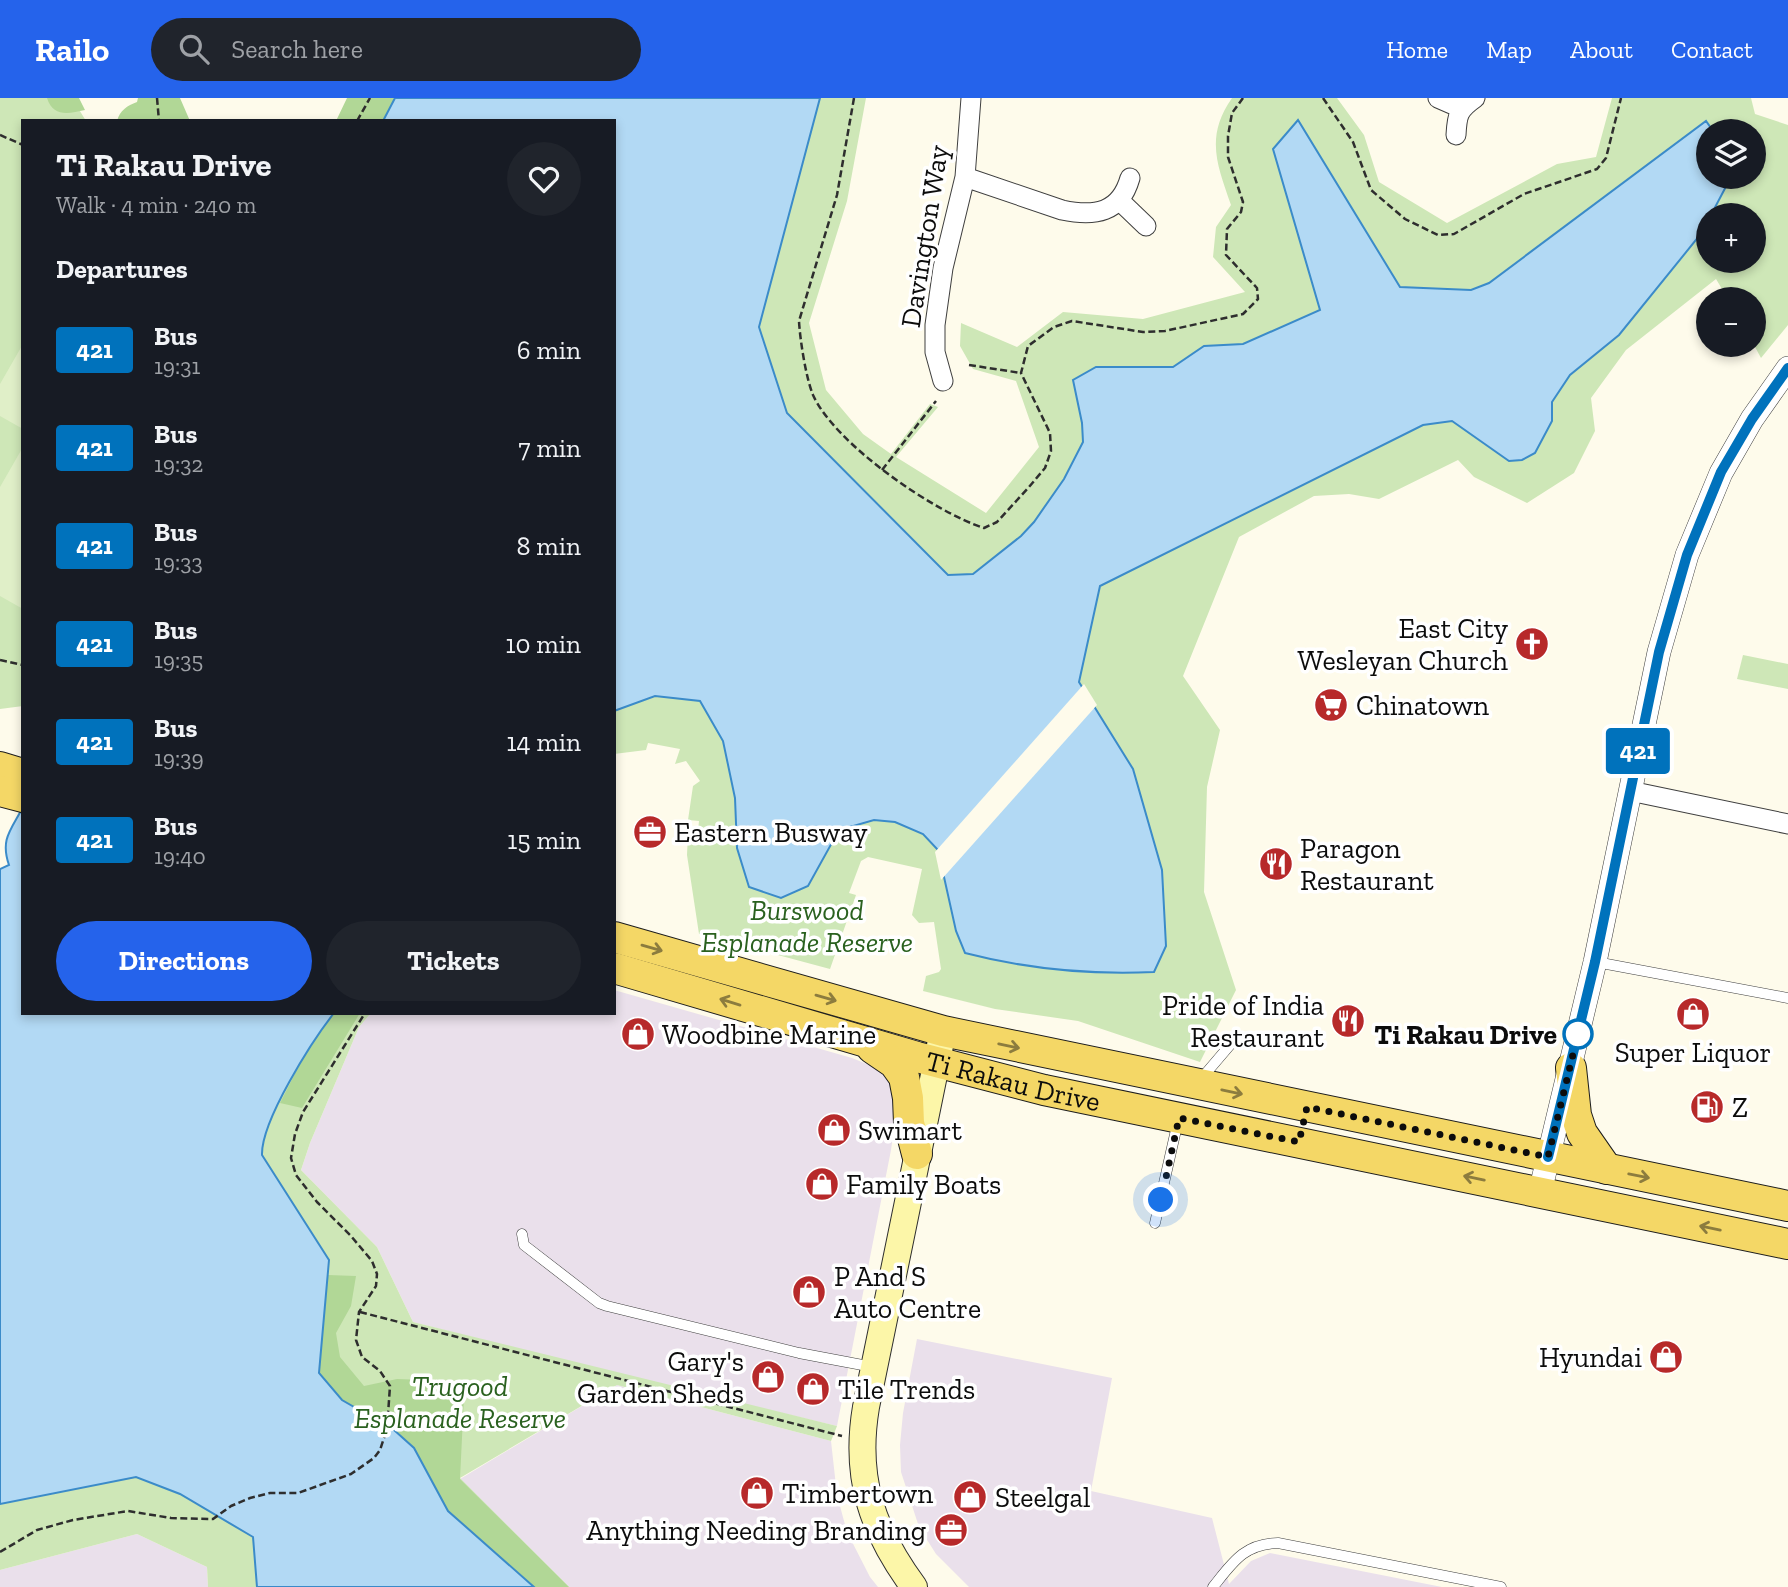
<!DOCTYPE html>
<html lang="en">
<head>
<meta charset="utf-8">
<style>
  body { margin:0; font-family:"Zilla Slab",serif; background:#20242c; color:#f1f3f6; height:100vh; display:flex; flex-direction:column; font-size:26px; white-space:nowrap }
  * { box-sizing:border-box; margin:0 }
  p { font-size:23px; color:#9ea1a6 }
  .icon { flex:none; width:38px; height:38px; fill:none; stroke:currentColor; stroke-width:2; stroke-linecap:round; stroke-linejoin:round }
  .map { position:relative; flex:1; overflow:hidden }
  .drawer { position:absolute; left:21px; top:21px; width:595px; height:896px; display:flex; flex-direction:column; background:#171b24; border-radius:0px; box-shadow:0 4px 10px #0003 }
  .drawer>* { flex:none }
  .badge { padding:0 14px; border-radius:5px; font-size:24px; line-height:46px }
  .tools { position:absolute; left:1696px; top:21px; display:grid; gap:14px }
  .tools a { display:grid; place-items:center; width:70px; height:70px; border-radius:50%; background:#171b24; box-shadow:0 4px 10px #0003; font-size:35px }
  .you { position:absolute; width:35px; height:35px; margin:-18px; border:5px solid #fff; border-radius:50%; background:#1a73e8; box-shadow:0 0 0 10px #1a73e833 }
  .map>.badge { position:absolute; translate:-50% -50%; box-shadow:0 0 0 4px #fff }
  h2 { padding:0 35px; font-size:26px; line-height:63px }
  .round { display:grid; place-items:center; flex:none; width:74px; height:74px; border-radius:37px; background:#20242c }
  .overview { display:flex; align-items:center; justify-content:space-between; height:119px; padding:0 35px }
  h1 { font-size:33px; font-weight:800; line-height:52px }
  .cta { display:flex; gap:14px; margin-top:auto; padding:14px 35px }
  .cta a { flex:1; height:80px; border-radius:42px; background:#2563eb; color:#fff; font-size:28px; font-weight:800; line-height:80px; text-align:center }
  .cta a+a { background:#20242c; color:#f1f3f6 }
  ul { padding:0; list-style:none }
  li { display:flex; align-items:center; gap:21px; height:98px; padding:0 35px }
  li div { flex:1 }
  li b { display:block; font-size:26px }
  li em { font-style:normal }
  li .badge { min-width:77px; font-weight:700; text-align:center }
  header { display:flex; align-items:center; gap:42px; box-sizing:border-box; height:98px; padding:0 35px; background:#2563eb; color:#fff }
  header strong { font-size:33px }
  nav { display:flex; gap:38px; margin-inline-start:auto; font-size:24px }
  .search { width:490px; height:63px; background:#20242c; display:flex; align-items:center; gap:18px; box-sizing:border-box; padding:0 24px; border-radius:38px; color:#9ea1a6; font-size:26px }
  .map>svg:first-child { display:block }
  .industrial { fill:#eae0eb }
  .green { fill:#cee7b7; fill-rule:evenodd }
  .forest { fill:#b1d796 }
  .pitch { fill:#e0efc8 }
  .water { fill:#b2d9f4; stroke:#3b8bc9; stroke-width:2 }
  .pier { fill:#fefbeb }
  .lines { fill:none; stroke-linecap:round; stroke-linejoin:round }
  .service-casing { stroke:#3f3f3f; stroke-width:11 }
  .minor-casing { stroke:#3f3f3f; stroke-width:21 }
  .tertiary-casing { stroke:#3f3f3f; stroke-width:24 }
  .secondary-casing { stroke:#2e2e2e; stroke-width:28 }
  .primary-casing { stroke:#1d1d1d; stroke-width:32 }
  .path { stroke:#2e2e2e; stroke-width:2.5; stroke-dasharray:7 3.5; stroke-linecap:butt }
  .service { stroke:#fff; stroke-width:10 }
  .minor { stroke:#fff; stroke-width:19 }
  .tertiary { stroke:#fff; stroke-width:23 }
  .secondary { stroke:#fcf6a8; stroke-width:26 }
  .primary { stroke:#f4d766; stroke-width:30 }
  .oneway { stroke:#8c7c3e }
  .line-casing { stroke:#fff; stroke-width:16 }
  .line { stroke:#0072bc; stroke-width:10 }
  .walk { stroke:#0c0c0c; stroke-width:7; stroke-dasharray:0 12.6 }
  .stop-dot { fill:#fff; stroke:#0072bc; stroke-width:3.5 }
  .labels { text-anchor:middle; stroke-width:7; stroke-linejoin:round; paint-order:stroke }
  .street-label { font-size:28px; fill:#0c0c0c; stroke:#fff }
  .poi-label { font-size:28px; fill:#0c0c0c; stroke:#fff; text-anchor:start }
  .park-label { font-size:28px; font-style:italic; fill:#2a611f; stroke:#fff }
  .stop-label { font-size:28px; font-weight:bold; fill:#0c0c0c; stroke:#fff; text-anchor:end }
</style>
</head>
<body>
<header>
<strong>Railo</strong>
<div class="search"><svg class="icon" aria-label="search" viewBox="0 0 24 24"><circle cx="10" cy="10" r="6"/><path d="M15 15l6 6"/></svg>Search here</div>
<nav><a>Home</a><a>Map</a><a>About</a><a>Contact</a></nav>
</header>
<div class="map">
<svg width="1788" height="1489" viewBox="0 0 1788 1489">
  <rect width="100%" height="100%" fill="#fefbeb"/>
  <path class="industrial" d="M614,892L852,960L879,971L891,984L897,1009L891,1052L837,1328L612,1275L413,1224L377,1149L301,1072L310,1045L359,929L371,915H614Z
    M917,1241L1112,1280L1091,1393L1212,1420L1229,1486L1251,1463L1270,1455L1442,1489H969L936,1456L919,1429L901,1374L900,1347L903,1315Z
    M617,1287L831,1343L837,1397L847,1434L870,1479L878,1489H569L460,1381Z
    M137,1436L207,1469L208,1489H0V1472Z"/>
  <path class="green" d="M0,0H72L86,23H23V608L0,611Z
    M669,0H866L847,103L809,225L826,292L863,336L891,356L930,306L938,309L896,359L986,415L1039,349L1016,283L973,271L960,248L961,225L1017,249L1063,214L1143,221L1245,194L1213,159L1216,129L1231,107C1217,66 1205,39 1232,0H1337L1364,37L1379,84L1447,125L1557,66L1596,59L1612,0H1751L1755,16L1788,27V227L1761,260L1754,247V201H1728L1716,181L1626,252L1591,300L1595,333L1574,375L1527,405L1474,379L1458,362L1379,401L1349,396L1314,398L1239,439L1183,578L1220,632L1207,689L1204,794L1236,892L1200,964L1078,923L995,911L923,893L926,878L939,874L941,871L934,824L919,825L912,817L922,771L868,759L861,763L849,795L856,797L830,871L699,836L687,757L688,735L698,733L699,723L688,722L693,688L700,683L686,663L675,666L680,651L648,645L646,652L614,656V74ZM1708,33H1754V79H1708ZM1708,117H1754V163H1708Z
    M1743,557L1788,566V591L1737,581Z
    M224,915H371L359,929L310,1045L301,1072L377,1149L413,1224L837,1328L831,1343L617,1287L460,1380L569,1489H208L207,1469L137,1436L0,1472V1232Z"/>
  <path class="forest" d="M47,0H79L85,12C68,16 53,19 47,0Z
    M138,0H180L190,23H117C120,12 127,8 137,4Z
    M347,0H395L383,23H336Z
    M334,915H360L302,1010L280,1005L312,942Z
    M328,1177L356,1178L351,1208L336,1235L340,1259L364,1288L397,1281L449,1283L464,1298L460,1381L569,1489H534L448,1413L414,1350L394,1332L342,1302L319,1275Z"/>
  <path class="pitch" d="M23,246V331L0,318V286Z
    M23,349V511L0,498V389Z"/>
  <path class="water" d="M395,0H820L759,229L787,315L948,477L973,476L1021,438L1034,424L1064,381L1083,344L1082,325L1073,282L1096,269H1173L1204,248L1243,246L1320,212L1273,51L1298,22L1400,189L1471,192L1489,185L1706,23L1713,33H1708V79H1731L1711,117H1708V124L1704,132L1619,237L1570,277L1552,304V323L1535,355L1522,362L1509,363L1452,323L1423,327L1100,488L1079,584L1133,671L1162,772L1166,848L1154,874C1090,877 1027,871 965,855L956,833L938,752L923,736L895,724L874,722L839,732L808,788L781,800L749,789L737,750L735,700L723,643L700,603L655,598L614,613V23H383Z
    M23,709V915H334C312,943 261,1023 262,1057L329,1162L319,1275L342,1302L394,1332L414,1350L448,1413L534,1489H257L253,1439L180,1396L136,1379L0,1406V771L9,767C0,741 11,732 23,709Z"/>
  <path class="pier" d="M1084,586L1097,607L941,782L935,754Z"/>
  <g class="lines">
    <g class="service-casing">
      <path id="service" d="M1596,864L1788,900
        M1201,981L1230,947
        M1155,1125L1178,1023
        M522,1136L524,1147L599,1205L607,1208L799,1255L873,1269
        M1213,1489C1233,1464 1244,1446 1278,1445L1501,1489"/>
    </g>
    <g class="minor-casing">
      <path id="minor" d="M1438,0L1461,10
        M1456,37C1457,17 1458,12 1475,0
        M965,79L1062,112C1095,119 1120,115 1130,80
        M1120,103L1146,128
        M943,283L935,254V227L943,170L965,79L971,0
        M1630,693L1788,726"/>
    </g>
    <g class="tertiary-casing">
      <path id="tertiary" d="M1540,1094L1595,864L1659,554L1687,457L1721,375L1752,321L1788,270"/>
    </g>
    <g class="secondary-casing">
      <path id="secondary" d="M914,1489C872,1432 854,1380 866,1309L943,933"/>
    </g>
    <g class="primary-casing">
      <g id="primary">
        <path d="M0,669L23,676"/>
        <path d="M0,693L23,699"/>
        <path d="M614,839L943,933L1788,1108"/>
        <path id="s1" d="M614,870L917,959L1044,992L1788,1146"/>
        <path d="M872,950L894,965L904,979L908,1000L909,1025L917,1056"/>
        <path d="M1571,970L1576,1017L1582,1035L1607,1071"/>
      </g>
    </g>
    <path class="path" d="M157,0L159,23
      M854,0L837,97L799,223C800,242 806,280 813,297C835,346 934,414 984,430L997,424L1029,389L1045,370L1051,353L1050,335L1021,275L1028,248L1054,229L1072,223L1143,234L1165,233L1243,216L1258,201L1257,190L1226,157L1227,131L1241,114L1243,104L1228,59V38L1232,15L1243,0
      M1323,0L1353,44L1371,92L1405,121L1438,137L1454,136L1524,96L1597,71L1606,60L1621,0
      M357,23L370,0
      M0,37L23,47
      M969,267L1021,275
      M882,372L936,303
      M0,562L23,567
      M360,1214L842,1338
      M0,1454L37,1432L73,1422L128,1413L171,1420L213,1421L231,1408L250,1400L270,1395H298L351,1376L374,1360L380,1352L387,1331L390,1288L380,1273L362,1259L356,1242L359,1214L376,1188L377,1176L372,1163L351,1138L317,1104L296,1077L291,1060L295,1036L303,1014L365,915"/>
    <use href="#service" class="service"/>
    <use href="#minor" class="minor"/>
    <use href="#tertiary" class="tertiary"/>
    <use href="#secondary" class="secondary"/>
    <use href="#primary" class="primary"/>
  </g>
  <defs><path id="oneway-shaft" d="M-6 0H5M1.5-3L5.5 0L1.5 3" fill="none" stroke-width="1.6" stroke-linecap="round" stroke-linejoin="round" transform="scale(1.75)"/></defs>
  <g class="oneway">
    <use href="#oneway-shaft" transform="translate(652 850) rotate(16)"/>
    <use href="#oneway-shaft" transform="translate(826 900) rotate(16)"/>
    <use href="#oneway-shaft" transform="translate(730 904) rotate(-163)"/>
    <use href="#oneway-shaft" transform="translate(1009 948) rotate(12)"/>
    <use href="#oneway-shaft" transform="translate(1232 994) rotate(12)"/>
    <use href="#oneway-shaft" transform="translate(1639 1078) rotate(11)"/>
    <use href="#oneway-shaft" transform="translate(1474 1080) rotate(-168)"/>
    <use href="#oneway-shaft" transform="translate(1710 1130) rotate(-168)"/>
  </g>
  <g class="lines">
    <g class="line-casing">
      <path id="line" d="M1548,1059L1595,864L1659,554L1687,457L1721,374L1752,321L1788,270"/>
    </g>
    <use href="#line" class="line"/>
    <path class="walk" d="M1161,1102L1179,1020L1299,1044L1307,1009L1548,1059L1578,936"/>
  </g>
  <defs>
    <g id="church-disc" transform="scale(1.75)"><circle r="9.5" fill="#b7292a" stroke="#fff"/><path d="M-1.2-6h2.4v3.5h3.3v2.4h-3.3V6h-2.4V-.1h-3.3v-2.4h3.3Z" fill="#fff"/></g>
    <g id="supermarket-disc" transform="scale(1.75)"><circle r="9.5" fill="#b7292a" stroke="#fff"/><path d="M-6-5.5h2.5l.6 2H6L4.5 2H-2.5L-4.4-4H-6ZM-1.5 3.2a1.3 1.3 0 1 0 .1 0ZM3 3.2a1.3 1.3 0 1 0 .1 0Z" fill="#fff"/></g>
    <g id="office-disc" transform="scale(1.75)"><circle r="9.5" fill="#b7292a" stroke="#fff"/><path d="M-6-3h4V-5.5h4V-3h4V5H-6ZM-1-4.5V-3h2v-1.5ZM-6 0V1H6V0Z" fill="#fff"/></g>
    <g id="restaurant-disc" transform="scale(1.75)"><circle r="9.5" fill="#b7292a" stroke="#fff"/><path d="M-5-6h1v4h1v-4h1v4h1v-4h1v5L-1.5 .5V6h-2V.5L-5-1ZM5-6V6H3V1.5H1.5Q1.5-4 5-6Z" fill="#fff"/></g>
    <g id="shop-disc" transform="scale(1.75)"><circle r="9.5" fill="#b7292a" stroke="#fff"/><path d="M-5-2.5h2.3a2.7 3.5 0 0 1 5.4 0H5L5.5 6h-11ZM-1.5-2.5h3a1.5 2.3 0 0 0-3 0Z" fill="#fff"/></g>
    <g id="fuel-disc" transform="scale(1.75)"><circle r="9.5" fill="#b7292a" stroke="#fff"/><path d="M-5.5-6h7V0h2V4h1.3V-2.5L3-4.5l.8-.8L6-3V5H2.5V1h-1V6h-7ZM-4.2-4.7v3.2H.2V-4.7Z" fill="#fff"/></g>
  </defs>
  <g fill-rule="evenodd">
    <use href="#church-disc" x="1532" y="546"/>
    <use href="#supermarket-disc" x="1331" y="607"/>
    <use href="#office-disc" x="650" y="734"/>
    <use href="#restaurant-disc" x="1276" y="766"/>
    <use href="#shop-disc" x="1693" y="916"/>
    <use href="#restaurant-disc" x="1348" y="923"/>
    <use href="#shop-disc" x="638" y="936"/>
    <use href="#fuel-disc" x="1707" y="1009"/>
    <use href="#shop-disc" x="834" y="1032"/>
    <use href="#shop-disc" x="822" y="1086"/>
    <use href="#shop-disc" x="809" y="1194"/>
    <use href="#shop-disc" x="1666" y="1259"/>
    <use href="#shop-disc" x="768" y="1279"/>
    <use href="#shop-disc" x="813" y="1291"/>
    <use href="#shop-disc" x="757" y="1395"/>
    <use href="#shop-disc" x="970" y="1399"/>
    <use href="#office-disc" x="951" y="1432"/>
  </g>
  <circle class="stop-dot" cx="1578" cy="936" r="14"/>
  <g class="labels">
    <g class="street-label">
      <text transform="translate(924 138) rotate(-81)" y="10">Davington Way</text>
      <text dy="10" stroke="none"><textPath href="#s1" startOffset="415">Ti Rakau Drive</textPath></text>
    </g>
    <g class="poi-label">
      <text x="1508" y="540" text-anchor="end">East City<tspan x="1508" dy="32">Wesleyan Church</tspan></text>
      <text x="1356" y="617">Chinatown</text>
      <text x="674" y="744">Eastern Busway</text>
      <text x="1300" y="760">Paragon<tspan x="1300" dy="32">Restaurant</tspan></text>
      <text x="1324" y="917" text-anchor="end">Pride of India<tspan x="1324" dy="32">Restaurant</tspan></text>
      <text x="662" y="946">Woodbine Marine</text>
      <text x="1693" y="964" text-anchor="middle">Super Liquor</text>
      <text x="1732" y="1019">Z</text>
      <text x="858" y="1042">Swimart</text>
      <text x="846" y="1096">Family Boats</text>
      <text x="834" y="1188">P And S<tspan x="834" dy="32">Auto Centre</tspan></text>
      <text x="1642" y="1269" text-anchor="end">Hyundai</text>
      <text x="744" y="1273" text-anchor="end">Gary's<tspan x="744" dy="32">Garden Sheds</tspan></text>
      <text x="838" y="1301">Tile Trends</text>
      <text x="782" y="1405">Timbertown</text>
      <text x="995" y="1409">Steelgal</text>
      <text x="926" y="1442" text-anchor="end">Anything Needing Branding</text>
    </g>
    <g class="park-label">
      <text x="807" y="822">Burswood<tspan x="807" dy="32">Esplanade Reserve</tspan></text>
      <text x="460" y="1298">Trugood<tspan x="460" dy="32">Esplanade Reserve</tspan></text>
    </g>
    <g class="stop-label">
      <text x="1557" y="946">Ti Rakau Drive</text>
    </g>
  </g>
</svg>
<div class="tools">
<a><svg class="icon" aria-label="layers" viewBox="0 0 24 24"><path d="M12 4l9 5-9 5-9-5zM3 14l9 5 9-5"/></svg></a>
<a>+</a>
<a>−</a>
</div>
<div class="you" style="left:1161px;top:1102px"></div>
<b class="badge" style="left:1638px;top:653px;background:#0072bc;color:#fff">421</b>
<section class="drawer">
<div class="overview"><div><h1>Ti Rakau Drive</h1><p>Walk · 4 min · 240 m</p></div><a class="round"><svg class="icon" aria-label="heart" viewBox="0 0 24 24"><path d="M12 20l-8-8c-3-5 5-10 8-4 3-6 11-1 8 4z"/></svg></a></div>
<h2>Departures</h2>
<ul>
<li><span class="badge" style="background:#0072bc;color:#fff">421</span><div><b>Bus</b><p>19:31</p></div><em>6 min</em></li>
<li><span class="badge" style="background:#0072bc;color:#fff">421</span><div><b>Bus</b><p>19:32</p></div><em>7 min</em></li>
<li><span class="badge" style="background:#0072bc;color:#fff">421</span><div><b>Bus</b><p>19:33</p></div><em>8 min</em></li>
<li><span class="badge" style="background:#0072bc;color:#fff">421</span><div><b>Bus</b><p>19:35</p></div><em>10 min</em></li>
<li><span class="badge" style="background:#0072bc;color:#fff">421</span><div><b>Bus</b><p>19:39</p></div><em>14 min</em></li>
<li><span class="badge" style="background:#0072bc;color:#fff">421</span><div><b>Bus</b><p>19:40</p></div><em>15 min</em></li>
</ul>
<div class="cta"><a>Directions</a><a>Tickets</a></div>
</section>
</div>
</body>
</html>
